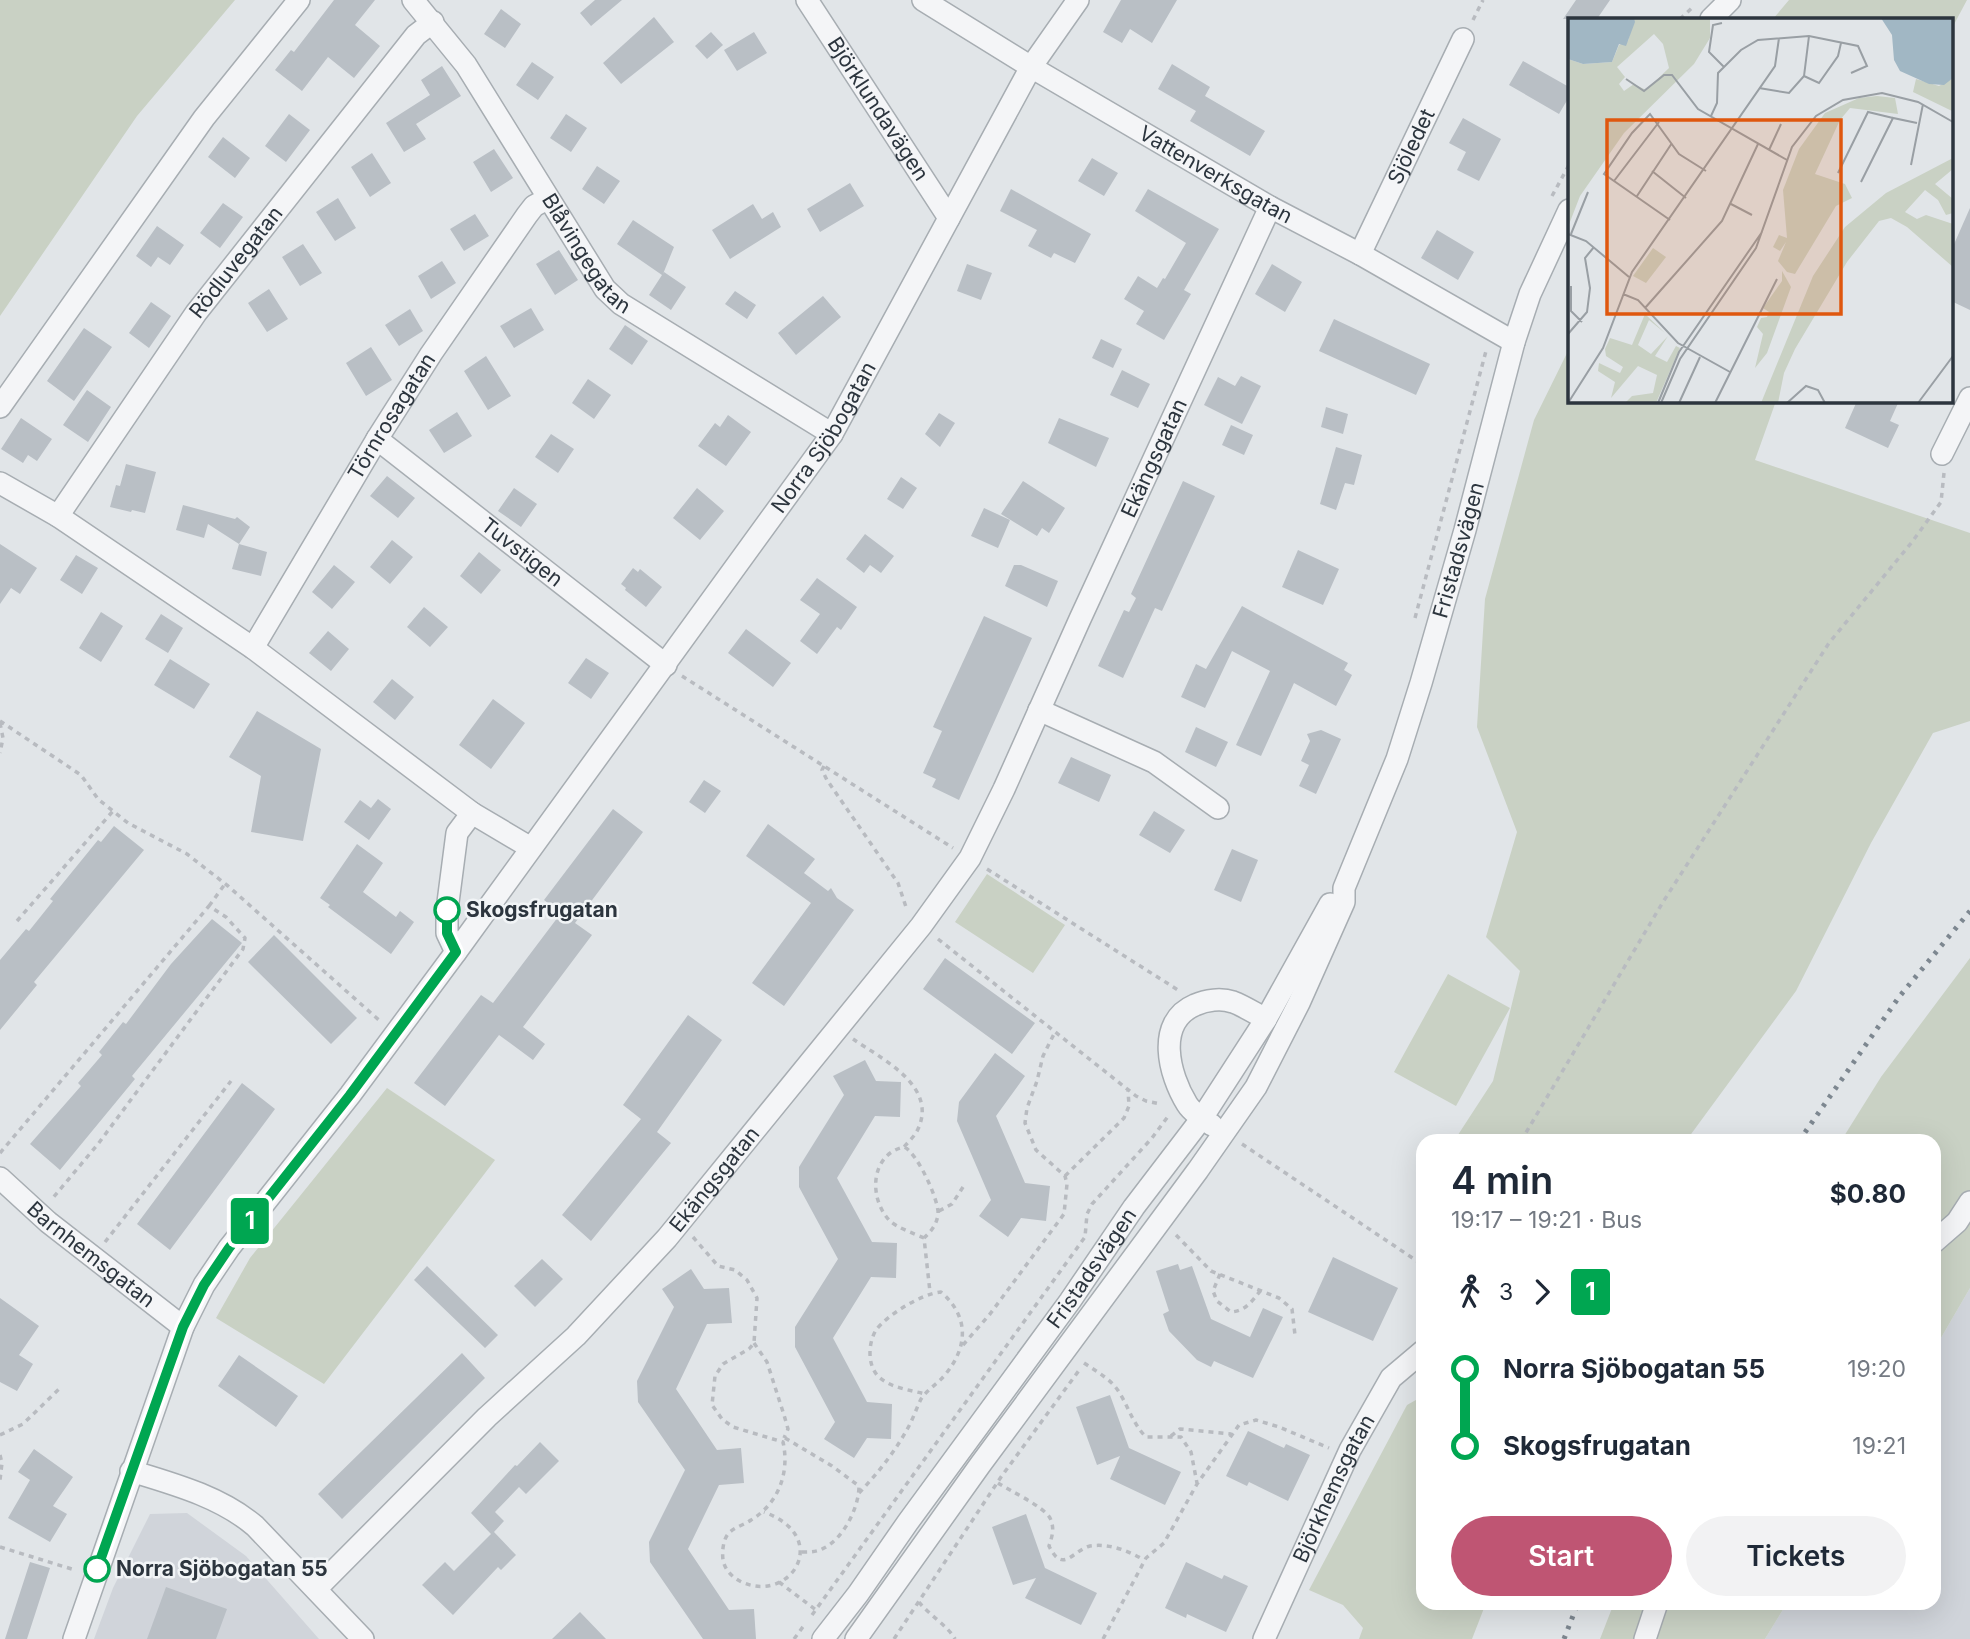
<!DOCTYPE html>
<html lang="en">
<head>
<meta charset="utf-8">
<style>
  body { margin:0; font-family:Inter,sans-serif; background:#f2f2f3; color:#1f2937; height:100vh; display:flex; flex-direction:column; font-size:26px; white-space:nowrap }
  * { box-sizing:border-box; margin:0 }
  p { font-size:23px; color:#747a83 }
  .icon { flex:none; width:38px; height:38px; fill:none; stroke:currentColor; stroke-width:2; stroke-linecap:round; stroke-linejoin:round }
  .map { position:relative; flex:1; overflow:hidden }
  .drawer { position:absolute; left:1416px; top:1134px; width:525px; height:476px; display:flex; flex-direction:column; background:#fff; border-radius:21px; box-shadow:0 7px 28px #0002 }
  .drawer>* { flex:none }
  .badge { padding:0 14px; border-radius:5px; font-size:24px; line-height:46px }
  .map>.badge { position:absolute; translate:-50% -50%; box-shadow:0 0 0 4px #fff }
  .legs { display:flex; align-items:center; gap:10px; height:77px; padding:0 35px; font-size:23px }
  .legs p { margin-inline-start:auto }
  .head { display:flex; align-items:center; justify-content:space-between; height:119px; padding:0 35px }
  h1 { font-size:38px; font-weight:600; line-height:52px }
  .cta { display:flex; gap:14px; margin-top:auto; padding:14px 35px }
  .cta a { flex:1; height:80px; border-radius:42px; background:#bf5573; color:#fff; font-size:28px; font-weight:600; line-height:80px; text-align:center }
  .cta a+a { background:#f2f2f3; color:#1f2937 }
  ul { padding:0 35px; list-style:none }
  li { display:flex; align-items:center; gap:24px; height:77px; font-size:26px }
  li i { display:grid; place-items:center; width:10px; height:100%; margin:0 9px; background:currentColor }
  li i::after { content:''; width:18px; height:18px; margin:-9px; border:5px solid; border-radius:50%; background:#fff }
  li p { margin-inline-start:auto }
  li:first-child i { background:linear-gradient(#0000 50%,currentColor 0) }
  li:last-child i { background:linear-gradient(currentColor 50%,#0000 0) }
  .map>svg:first-child { display:block }
  .built { fill:#d0d4da }
  .green { fill:#c9d1c4 }
  .building { fill:#b9bfc5 }
  .lines { fill:none; stroke-linecap:round; stroke-linejoin:round }
  .minor-casing { stroke:#a7adb2; stroke-width:24 }
  .path { stroke:#b8bbc0; stroke-width:3.5; stroke-dasharray:5 5; stroke-linecap:butt }
  .minor { stroke:#f4f5f7; stroke-width:21 }
  .rail { stroke:#7d8790; stroke-width:5; stroke-dasharray:3.5 7; stroke-linecap:butt }
  .line-1-casing { stroke:#fff; stroke-width:16 }
  .line-1 { stroke:#00a651; stroke-width:10 }
  .stop-1-dot { fill:#fff; stroke:#00a651; stroke-width:3.5 }
  .labels { text-anchor:middle; stroke-width:5; stroke-linejoin:round; paint-order:stroke }
  .street-label { font-size:21px; fill:#2c353e; stroke:#f1f4f6 }
  .stop-label { font-size:21px; font-weight:bold; fill:#2c353e; stroke:#f1f4f6; text-anchor:start }
  .inset-road { fill:none; stroke:#999fa4; stroke-width:2 }
  .view { fill:#df570e; fill-opacity:0.15; stroke:#df570e; stroke-width:3.5 }
  .inset-edge { fill:none; stroke:#2c353e; stroke-width:3.5 }
</style>
</head>
<body>
<div class="map">
<svg width="1970" height="1639" viewBox="0 0 1970 1639">
  <rect width="100%" height="100%" fill="#e1e5e8"/>
  <path class="built" d="M1970,1288V1639H1765L1787,1603H1934V1350Z
    M187,1513L246,1556L319,1639H94L113,1588L150,1514Z"/>
  <path class="green" d="M0,0H235L137,116L0,316Z
    M1789,0H1967L1951,30V19H1773Z
    M1569,349V401H1776L1755,460L1970,533V721L1933,733L1871,843L1796,991L1686,1141H1454L1493,1081L1520,971L1486,937L1517,832L1477,727L1485,599L1534,420Z
    M987,874L1065,925L1033,973L955,922Z
    M1970,958V1288L1934,1350V1141H1841L1881,1077Z
    M1448,974L1510,1008L1456,1106L1394,1072Z
    M387,1088L495,1160L324,1384L216,1318L250,1258Z
    M1423,1396V1603H1486L1472,1639H1359L1363,1628L1343,1605L1309,1590L1407,1405Z
    M1614,1603H1787L1765,1639H1600Z"/>
  <path class="building" d="M334,0H375L355,25L380,46L354,78L328,57L302,91L275,70L291,50L294,52Z
    M595,0H622L591,26L580,13Z
    M1121,0H1177L1152,43L1130,29L1122,43L1103,32Z
    M1576,0H1610L1597,19H1563Z
    M501,9L521,24L505,48L484,34Z
    M654,17L674,42L621,84L603,63Z
    M711,32L723,45L707,59L695,46Z
    M754,32L767,53L737,71L724,50Z
    M1523,61L1569,87V97L1559,114L1509,85Z
    M532,62L554,77L538,100L516,85Z
    M1172,64L1210,87L1205,96L1265,131L1250,156L1190,121L1196,111L1158,89Z
    M442,66L461,96L416,124L426,139L404,152L386,123L430,95L421,80Z
    M289,114L310,130L286,162L265,146Z
    M566,114L587,128L571,152L550,138Z
    M1463,118L1501,139L1479,181L1457,170L1466,152L1449,143Z
    M223,137L250,158L235,178L208,157Z
    M494,149L513,178L491,192L473,162Z
    M372,153L391,183L370,197L351,167Z
    M1092,158L1118,173L1104,196L1078,181Z
    M597,166L620,181L604,204L582,189Z
    M850,183L864,206L820,232L807,209Z
    M1011,189L1091,234L1075,263L1054,253L1051,258L1028,246L1037,230L1000,211Z
    M1148,189L1219,229L1184,290L1191,294L1164,340L1136,324L1144,311L1124,299L1138,276L1157,288L1163,278L1165,279L1186,243L1135,211Z
    M338,198L356,228L335,241L316,212Z
    M223,203L243,217L220,248L200,233Z
    M753,204L762,219L773,212L781,227L730,259L712,230Z
    M1970,208V310L1951,301V251Z
    M475,214L489,236L464,251L450,229Z
    M633,220L674,247L663,274L664,272L686,287L671,310L649,295L662,275L617,244Z
    M157,226L184,245L170,265L158,257L151,267L136,256Z
    M1437,230L1474,252L1458,280L1421,258Z
    M303,244L322,273L300,286L282,257Z
    M559,250L578,280L555,295L536,264Z
    M442,261L456,283L431,299L418,276Z
    M967,264L992,273L981,300L957,291Z
    M1272,264L1302,282L1285,312L1255,294Z
    M269,289L288,319L267,332L248,303Z
    M735,291L756,305L747,319L725,304Z
    M823,296L841,317L796,355L778,333Z
    M151,302L171,316L149,348L129,333Z
    M531,308L544,330L514,348L500,326Z
    M410,309L423,331L399,346L385,325Z
    M1334,319L1430,364L1416,395L1319,351Z
    M625,325L648,341L632,365L609,349Z
    M84,328L112,347L74,401L47,381Z
    M1101,339L1122,349L1113,368L1092,358Z
    M371,347L392,380L366,396L346,363Z
    M486,356L511,396L488,410L464,371Z
    M1122,370L1150,384L1138,408L1110,395Z
    M1241,376L1261,386L1242,424L1204,405L1218,377L1235,386Z
    M588,379L611,395L594,419L572,403Z
    M87,390L111,407L88,442L63,425Z
    M1857,401H1899L1890,421L1899,425L1888,448L1845,428Z
    M1326,407L1348,414L1343,434L1321,427Z
    M457,412L472,436L444,453L429,430Z
    M939,413L955,423L940,447L925,434Z
    M728,415L751,432L726,466L698,446L715,423L720,427Z
    M21,418L52,439L37,461L28,455L23,463L1,449Z
    M1059,418L1109,438L1096,467L1048,443Z
    M1231,425L1253,435L1244,455L1222,445Z
    M551,434L574,449L558,473L535,457Z
    M1336,447L1362,455L1354,485L1345,483L1336,510L1320,504Z
    M126,464L156,472L145,513L132,510L131,512L110,507L116,485L120,486Z
    M387,476L415,498L398,518L370,496Z
    M901,477L917,488L903,509L887,499Z
    M1023,481L1065,508L1049,533L1042,528L1037,536L1001,514Z
    M1183,481L1215,496L1162,611L1155,608L1123,678L1098,666L1124,610L1129,612L1136,598L1131,594Z
    M514,488L537,504L521,527L498,511Z
    M697,488L724,511L700,540L673,518Z
    M183,505L235,519L237,517L250,527L239,544L208,524L204,538L176,530Z
    M984,508L1010,520L998,548L971,536Z
    M865,534L894,556L881,573L870,565L864,573L846,559Z
    M392,540L413,557L390,584L370,567Z
    M0,544L37,568L20,594L11,588L0,604Z
    M239,544L267,552L261,576L232,569Z
    M1298,550L1339,569L1323,605L1282,587Z
    M479,552L501,570L481,594L460,576Z
    M76,555L98,568L82,594L60,580Z
    M334,565L355,582L332,609L312,592Z
    M1014,565H1021L1058,581L1047,607L1005,586Z
    M633,568L638,572L640,569L662,587L646,607L625,590L626,588L621,584Z
    M817,578L857,607L841,630L837,627L817,654L800,641L820,614L800,600Z
    M1242,606L1348,663L1344,670L1352,675L1336,706L1294,683L1261,756L1236,745L1270,671L1232,651L1205,708L1181,697L1196,664L1206,669Z
    M424,607L448,627L430,647L407,627Z
    M101,612L123,626L101,662L79,648Z
    M161,614L183,628L168,653L145,639Z
    M984,616L1032,638L959,800L932,787L936,779L923,773L942,731L933,727Z
    M746,629L791,663L773,687L728,653Z
    M328,631L349,649L331,671L309,653Z
    M586,658L609,673L591,699L568,683Z
    M170,659L210,684L194,709L154,685Z
    M392,679L414,697L395,720L373,702Z
    M493,699L525,723L491,769L459,745Z
    M257,711L321,749L303,841L251,832L261,776L229,757Z
    M1196,727L1228,742L1216,767L1185,752Z
    M1321,730L1341,739L1316,794L1299,786L1309,765L1301,761L1310,741L1307,734Z
    M1071,757L1111,775L1099,802L1058,783Z
    M704,780L721,791L705,813L689,802Z
    M378,799L391,809L369,840L344,822L360,800L371,808Z
    M613,809L643,832L575,923L592,935L523,1027L545,1044L533,1060L499,1035L445,1106L414,1083L481,995L493,1003L561,913L544,900Z
    M1154,811L1185,830L1170,853L1139,835Z
    M768,824L815,859L804,873L828,891L831,888L837,898L854,910L784,1006L752,983L811,903L746,856Z
    M114,826L144,850L34,982L37,985L0,1030V960L26,929L29,931L53,901L50,899L98,840L101,842Z
    M357,844L383,863L363,892L396,917L400,911L414,922L391,954L328,907L330,905L320,898Z
    M1232,849L1258,860L1241,902L1214,890Z
    M212,919L242,943L132,1076L135,1079L60,1170L30,1144L81,1086L78,1083L102,1055L99,1052L123,1022L126,1024L171,964Z
    M274,935L357,1018L331,1044L248,962Z
    M945,958L1035,1023L1012,1054L923,989Z
    M688,1015L722,1040L657,1132L671,1143L591,1241L562,1215L641,1119L623,1105Z
    M995,1053L1025,1076L996,1116L1025,1183L1050,1186L1046,1221L1021,1218L1008,1237L979,1216L991,1200L957,1121L959,1102Z
    M865,1060L876,1081L901,1082L900,1117L875,1116L837,1178L872,1242L897,1243L896,1278L871,1277L833,1338L867,1402L892,1404L891,1439L867,1438L854,1458L824,1439L835,1422L795,1347V1327L838,1259L799,1187V1167L844,1095L833,1076Z
    M242,1083L275,1109L170,1250L137,1224Z
    M1333,1257L1398,1288L1373,1341L1308,1312Z
    M542,1259L563,1279L535,1307L514,1286Z
    M1178,1264L1180,1270L1192,1266L1211,1319L1250,1337L1263,1308L1283,1317L1253,1378L1214,1361L1211,1367L1197,1360L1169,1331L1163,1314L1169,1311L1156,1271Z
    M427,1266L498,1335L485,1348L414,1280Z
    M691,1269L704,1289L729,1288L732,1323L707,1324L676,1389L717,1450L741,1448L744,1483L719,1485L688,1549L729,1610L754,1609L756,1639H703L650,1562L649,1542L685,1470L638,1402L637,1381L674,1307L662,1289Z
    M0,1298L39,1326L19,1355L33,1364L17,1391L0,1382Z
    M462,1353L485,1378L342,1519L318,1494Z
    M239,1355L298,1396L276,1427L218,1386Z
    M1110,1395L1129,1448L1181,1472L1165,1505L1110,1479L1120,1456L1097,1465L1076,1407Z
    M1248,1431L1284,1448L1286,1444L1310,1455L1288,1501L1249,1482L1247,1486L1226,1476Z
    M540,1442L559,1461L526,1494L519,1487L495,1512L504,1521L494,1532L516,1555L501,1570L498,1567L453,1615L422,1585L445,1562L454,1571L491,1534L471,1513L515,1465L517,1466Z
    M34,1449L73,1477L53,1506L67,1514L50,1542L8,1518L30,1480L18,1472Z
    M1026,1514L1045,1568L1097,1593L1081,1625L1025,1598L1036,1578L1013,1585L992,1527Z
    M30,1562L50,1568L27,1639H5Z
    M1186,1562L1222,1579L1224,1575L1248,1586L1226,1632L1187,1614L1186,1618L1165,1608Z
    M166,1587L227,1609L216,1639H147Z
    M580,1612L606,1639H552Z"/>
  <g class="lines">
    <g class="minor-casing">
      <g id="minor">
        <path id="s1" d="M413,0L466,65L605,289L621,304L832,434"/>
        <path id="s2" d="M807,0L949,218"/>
        <path id="s3" d="M923,0L1031,67L1270,207L1360,254L1514,342"/>
        <path d="M1711,19L1730,0"/>
        <path id="s4" d="M1360,254L1463,39"/>
        <path d="M0,407L204,118L299,0"/>
        <path id="s5" d="M377,439L666,665"/>
        <path d="M1942,454L1970,398"/>
        <path d="M0,483L58,516L253,648L472,813L531,848"/>
        <path id="s6" d="M58,516L196,313L416,35L433,22"/>
        <path id="s7" d="M253,648L377,439L431,354L527,215L534,206L547,199"/>
        <path d="M1039,710L1154,762L1218,808"/>
        <path d="M456,952L447,933V910L457,833L472,813"/>
        <path d="M1212,1125C1203,1119 1192,1112 1187,1104C1169,1075 1155,1022 1195,1005C1206,1000 1221,998 1233,1002C1244,1006 1256,1014 1266,1019"/>
        <path id="s8" d="M0,1178L48,1222L183,1327"/>
        <path d="M1934,1242L1957,1222L1970,1202"/>
        <path d="M131,1471C174,1484 221,1497 255,1526L363,1639"/>
        <path id="s9" d="M316,1589L487,1417L576,1336L667,1238L921,926L970,858L1004,789L1080,619L1270,207"/>
        <path id="s10" d="M74,1639L183,1327L204,1285L229,1248L350,1095L456,952L832,434L1031,67L1078,0"/>
        <path id="s11" d="M823,1639L858,1594L908,1522L1070,1301L1134,1207L1202,1118L1266,1019L1330,904"/>
        <path id="s12" d="M856,1639L980,1465L1198,1170L1256,1087L1299,1003L1344,902V888L1397,759L1421,683L1465,530L1514,342L1530,294L1569,210"/>
        <path id="s13" d="M1264,1639L1350,1450L1391,1378L1423,1351"/>
        <path d="M1645,1639L1657,1603"/>
      </g>
    </g>
    <path class="path" d="M1680,19L1693,7
      M1473,20L1483,0
      M1552,196L1569,165
      M1415,618L1486,351
      M682,676L953,848
      M0,721L81,775L98,799L128,823L187,854L228,886L380,1021
      M0,723L3,738L0,753
      M824,766L822,770L827,780L898,883L907,910
      M987,869L1178,990
      M209,906L225,884
      M17,921L113,811
      M938,939L1136,1096L1146,1101L1161,1104
      M853,1039C882,1059 938,1086 918,1129C915,1136 909,1141 904,1147
      M1521,1141L1663,902L1829,643L1912,542L1941,502L1944,473
      M1242,1144L1423,1265
      M0,1153L209,906L226,917L245,938L243,949L98,1144L52,1199
      M1065,1176L1124,1118L1129,1106L1128,1090
      M939,1211L952,1204L965,1184
      M1176,1235L1211,1271L1279,1298L1292,1309L1295,1335
      M693,1237L718,1266L735,1270L747,1280L757,1298L754,1343L749,1349L723,1364L715,1376L712,1405L722,1419L733,1427L783,1442C790,1473 778,1504 751,1520C744,1525 734,1527 728,1534C723,1540 722,1552 723,1560C725,1571 734,1579 744,1583C792,1602 832,1537 764,1512
      M924,1238C913,1233 897,1228 889,1220C868,1197 871,1154 904,1147C917,1152 940,1202 938,1215C936,1226 931,1231 924,1238L930,1292
      M105,1242L231,1081
      M1220,1274L1213,1291L1217,1301L1231,1312C1246,1311 1252,1301 1261,1290
      M754,1343L767,1362L784,1415L788,1429L784,1438
      M963,1345L990,1314L1064,1214L1067,1184L1065,1176L1036,1150L1025,1123L1027,1108L1037,1081L1043,1056L1055,1032
      M1084,1363C1097,1372 1111,1379 1119,1392C1129,1408 1133,1424 1146,1437H1181L1191,1452L1197,1483
      M0,1435L23,1424L60,1388
      M1171,1436L1180,1429L1231,1434
      M785,1438L832,1466L859,1486C859,1507 844,1538 824,1548C817,1552 810,1552 802,1552
      M0,1455L2,1463L0,1480
      M998,1483C1010,1491 1043,1506 1050,1518C1055,1528 1052,1537 1049,1546C1063,1575 1073,1550 1090,1546C1109,1543 1129,1551 1144,1560
      M859,1493C879,1472 897,1449 910,1424C914,1416 917,1407 921,1399C927,1390 937,1384 944,1376C968,1348 970,1317 941,1292C923,1293 887,1315 876,1330C868,1343 867,1366 879,1377C891,1388 910,1390 925,1394
      M0,1547L75,1570
      M779,1582L816,1610
      M919,1602C929,1615 948,1626 955,1639
      M812,1615L1085,1237L1087,1214L1092,1204L1152,1138L1169,1115
      M794,1639L805,1624
      M894,1639L1001,1477L1080,1369
      M1103,1639L1146,1558L1164,1543L1197,1484L1239,1425L1256,1420L1279,1427L1329,1448"/>
    <use href="#minor" class="minor"/>
    <path class="rail" d="M1799,1141L1899,997L1970,911
      M1564,1639L1578,1603"/>
  </g>
  <g class="lines">
    <g class="line-1-casing">
      <path id="line-1" d="M97,1569L183,1327L204,1285L229,1248L350,1095L456,952L447,933V910"/>
    </g>
    <use href="#line-1" class="line-1"/>
  </g>
  <g class="stop-1-dot">
    <circle cx="447" cy="910" r="12"/>
    <circle cx="97" cy="1569" r="12"/>
  </g>
  <g class="labels">
    <g class="street-label">
      <text dy="7" stroke="none"><textPath href="#s2" startOffset="130">Björklundavägen</textPath></text>
      <text dy="7" stroke="none"><textPath href="#s4" startOffset="119">Sjöledet</textPath></text>
      <text dy="7" stroke="none"><textPath href="#s3" startOffset="341">Vattenverksgatan</textPath></text>
      <text dy="7" stroke="none"><textPath href="#s1" startOffset="308">Blåvingegatan</textPath></text>
      <text dy="7" stroke="none"><textPath href="#s6" startOffset="310">Rödluvegatan</textPath></text>
      <text dy="7" stroke="none"><textPath href="#s7" startOffset="270">Törnrosagatan</textPath></text>
      <text dy="7" stroke="none"><textPath href="#s10" startOffset="1428">Norra Sjöbogatan</textPath></text>
      <text dy="7" stroke="none"><textPath href="#s9" startOffset="1423">Ekängsgatan</textPath></text>
      <text dy="7" stroke="none"><textPath href="#s12" startOffset="1258">Fristadsvägen</textPath></text>
      <text dy="7" stroke="none"><textPath href="#s5" startOffset="184">Tuvstigen</textPath></text>
      <text dy="7" stroke="none"><textPath href="#s9" startOffset="572">Ekängsgatan</textPath></text>
      <text dy="7" stroke="none"><textPath href="#s8" startOffset="119">Barnhemsgatan</textPath></text>
      <text dy="7" stroke="none"><textPath href="#s11" startOffset="458">Fristadsvägen</textPath></text>
      <text dy="7" stroke="none"><textPath href="#s13" startOffset="166">Björkhemsgatan</textPath></text>
    </g>
    <g class="stop-label">
      <text x="466" y="917">Skogsfrugatan</text>
      <text x="116" y="1576">Norra Sjöbogatan 55</text>
    </g>
  </g>
  <g transform="translate(1568 18)">
    <rect width="385" height="385" fill="#e1e5e8"/>
    <path d="M66,0H142V20L126,46L56,115L12,178L0,209V41L15,46L44,44L51,27L60,23ZM86,16L95,26L101,50L78,72L66,66L56,73L51,66L57,59L49,49ZM385,60L384,93L345,74L348,61L371,68ZM309,78L327,80L330,96L282,90L272,102L247,156L277,166L284,180L268,188L227,256L219,254L210,243L218,224L212,233L205,229L211,217L219,220L215,172L231,131L257,95L291,80ZM385,140V151L367,166L385,181V195L378,197L370,182L357,172L337,194L349,201L358,197L385,206V249L339,209L323,200L311,203L279,244L227,331L216,355L210,385H193L245,258L277,209L318,175ZM85,230L98,239L78,265L65,258ZM214,253L223,269L199,335L187,350L195,316L189,309L193,300L199,299L201,294L195,290L214,263ZM77,296L97,315L81,302L70,327L83,336L100,318L87,338L99,344L108,328L112,330L88,385H57L64,378L85,375L89,357L70,348L43,380L47,364L30,353L31,345L52,355L55,349L38,338L37,331L42,320L64,327Z" fill="#c9d1c4" fill-rule="evenodd"/>
    <path d="M0,0H66L67,4L58,28L51,26L44,44L15,46L0,41ZM313,0H385V60L376,67L361,66L332,53L326,42L324,17Z" fill="#a1b7c4"/>
    <path class="inset-road" d="M154,5L145,7L141,34L156,49M236,58L251,65L270,38L273,25M58,61L76,73L96,57H104L130,91L219,142M191,70L221,75L236,58L241,18M143,98L149,85L150,55L173,32L190,22L241,18L290,28L299,48L283,55M201,132L213,106M343,147L355,86M84,153L118,180M270,155L300,94L325,100M46,163L91,104M293,164L325,100L349,105M69,178L104,125M163,186L184,197M102,202L36,156L64,115L82,96L111,136L138,153M0,216L18,223L61,259M3,216L20,174M3,268V293L14,304M55,276L70,282L110,325L162,354M77,290L154,203L190,126M0,316L19,294L22,270L17,240L26,229M0,385L35,330L64,254L207,48L211,20M90,385L111,334L194,214M93,385L112,341L188,230L224,129L248,98L275,82L314,75L350,84L385,104M111,385L132,339M147,385L209,261M219,385L238,368L250,372L257,385M350,385L385,338"/>
    <path class="view" d="M39,102H273V296H39Z"/>
    <rect width="385" height="385" class="inset-edge"/>
  </g>
</svg>
<b class="badge" style="left:250px;top:1221px;background:#00a651;color:#fff">1</b>
<section class="drawer">
<div class="head"><div><h1>4 min</h1><p>19:17 – 19:21 · Bus</p></div><b>$0.80</b></div>
<div class="legs"><svg class="icon" aria-label="walk" viewBox="0 0 24 24"><circle cx="13" cy="4" r="2"/><path d="M13 8l-2 6 4 7M11 14l-3 7M7 12l3-4h3l4 4"/></svg>3<svg class="icon" aria-label="forward" viewBox="0 0 24 24"><path d="M9 5l7 7-7 7"/></svg><b class="badge" style="background:#00a651;color:#fff">1</b></div>
<ul>
<li><i style="color:#00a651"></i><b>Norra Sjöbogatan 55</b><p>19:20</p></li>
<li><i style="color:#00a651"></i><b>Skogsfrugatan</b><p>19:21</p></li>
</ul>
<div class="cta"><a>Start</a><a>Tickets</a></div>
</section>
</div>
</body>
</html>
